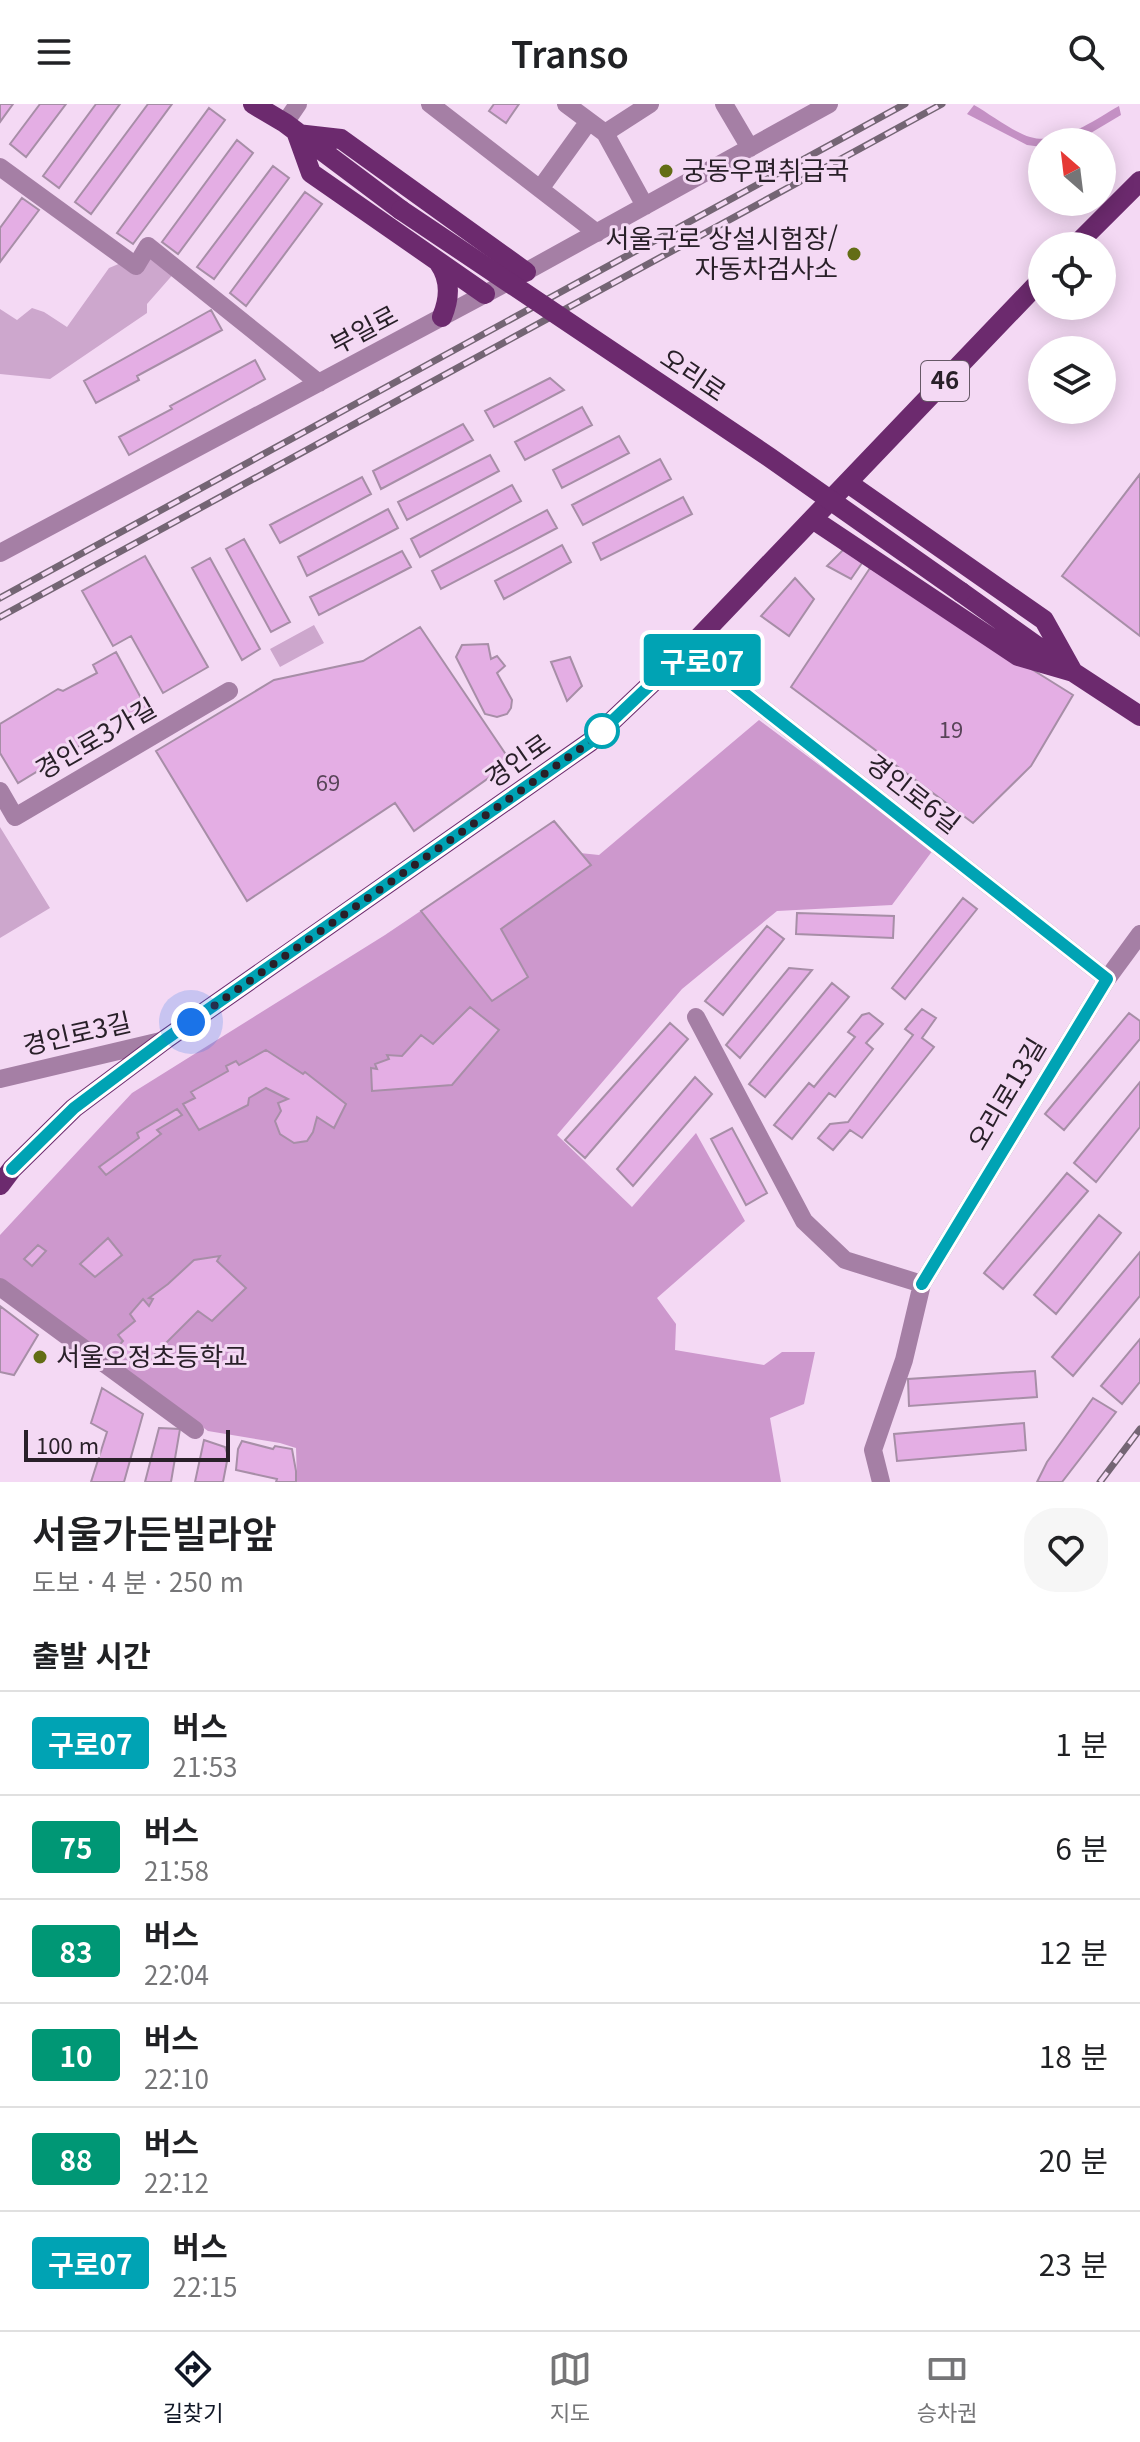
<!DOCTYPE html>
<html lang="ko">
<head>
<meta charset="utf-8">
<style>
  body { margin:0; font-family:Georgia,"Noto Sans KR",serif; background:#f6f6f6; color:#202124; height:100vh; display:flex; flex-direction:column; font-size:30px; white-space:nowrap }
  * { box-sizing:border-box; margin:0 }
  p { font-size:26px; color:#757577 }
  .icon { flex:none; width:44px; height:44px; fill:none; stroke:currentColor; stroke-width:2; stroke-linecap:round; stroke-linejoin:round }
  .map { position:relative; height:1378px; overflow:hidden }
  .details { display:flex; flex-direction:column; background:#fff; flex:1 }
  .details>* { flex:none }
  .badge { padding:0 16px; border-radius:6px; font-size:28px; line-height:52px }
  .needle { width:52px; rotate:332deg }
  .fabs { position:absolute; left:1028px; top:24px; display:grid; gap:16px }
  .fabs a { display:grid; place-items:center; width:88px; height:88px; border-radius:50%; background:#fff; box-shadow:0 4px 20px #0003; font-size:40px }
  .scale { position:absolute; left:24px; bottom:20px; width:206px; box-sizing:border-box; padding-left:8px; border:4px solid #292029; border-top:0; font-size:22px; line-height:28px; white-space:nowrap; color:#292029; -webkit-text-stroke:6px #f4d9f4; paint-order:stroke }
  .you { position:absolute; width:40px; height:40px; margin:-20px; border:6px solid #fff; border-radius:50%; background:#1a73e8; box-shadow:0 0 0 12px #1a73e833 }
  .map>.badge { position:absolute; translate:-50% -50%; box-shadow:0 0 0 4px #fff }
  h2 { padding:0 32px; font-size:30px; line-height:72px }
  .round { display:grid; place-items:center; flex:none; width:84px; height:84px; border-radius:32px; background:#f6f6f6 }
  .summary { display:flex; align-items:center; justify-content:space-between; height:136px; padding:0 32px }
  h1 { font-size:38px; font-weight:600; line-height:60px }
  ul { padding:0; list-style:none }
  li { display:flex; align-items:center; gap:24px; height:104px; padding:0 32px; border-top:2px solid #e0e0e0 }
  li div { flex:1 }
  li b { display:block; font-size:30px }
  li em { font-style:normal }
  li .badge { min-width:88px; font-weight:700; text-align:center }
  header { display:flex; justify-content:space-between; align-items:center; height:104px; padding:0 32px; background:#fff; font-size:36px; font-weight:600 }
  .menu { display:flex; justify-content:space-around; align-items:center; height:112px; border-top:2px solid #e0e0e0; background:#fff; font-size:22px; color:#757577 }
  .menu a { display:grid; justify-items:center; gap:4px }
  .menu .on { color:#111827 }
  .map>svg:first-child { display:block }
  .green { fill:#cda7cd }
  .forest { fill:#cd98cd }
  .water { fill:#c490c4 }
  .building { fill:#e4aee4; stroke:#a78ea7; stroke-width:2 }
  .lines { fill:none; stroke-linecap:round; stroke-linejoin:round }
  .minor { stroke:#a57fa5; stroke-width:18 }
  .major { stroke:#6c2a6e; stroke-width:20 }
  .rail-casing { stroke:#746574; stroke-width:7 }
  .rail { stroke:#f4d9f4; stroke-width:4; stroke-dasharray:12; stroke-linecap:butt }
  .major-bridge { stroke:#6c2a6e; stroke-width:20 }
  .line-casing { stroke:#fff; stroke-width:18 }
  .line { stroke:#00a3b4; stroke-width:12 }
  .walk { stroke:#292029; stroke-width:8; stroke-dasharray:0 14.4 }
  .poi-dot { fill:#636d15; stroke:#f4d9f4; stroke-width:3 }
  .stop-dot { fill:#fff; stroke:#00a3b4; stroke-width:4 }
  .labels { text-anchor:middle; stroke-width:6; stroke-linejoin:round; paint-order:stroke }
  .number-label { font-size:22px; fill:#584458 }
  .shield { fill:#f4d9f4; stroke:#665866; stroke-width:2 }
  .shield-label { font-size:24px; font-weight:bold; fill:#292029 }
  .poi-label { font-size:26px; fill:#292029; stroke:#f4d9f4; text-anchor:start }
  .street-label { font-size:26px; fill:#292029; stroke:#f4d9f4 }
</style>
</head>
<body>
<header><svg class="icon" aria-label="menu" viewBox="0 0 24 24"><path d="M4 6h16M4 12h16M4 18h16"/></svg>Transo<svg class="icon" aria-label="search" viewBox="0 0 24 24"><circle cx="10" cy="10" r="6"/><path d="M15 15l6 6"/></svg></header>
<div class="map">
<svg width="1140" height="1378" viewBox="0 0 1140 1378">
  <rect width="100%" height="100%" fill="#f4d9f4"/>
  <path class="green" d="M147,148L176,167L147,200V209L50,275L0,270V205L17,216L32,204L44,208L67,223L109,164Z
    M314,521L324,539L280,563L270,545Z
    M0,723L50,804L0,834Z"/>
  <path class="forest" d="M759,616L933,746L892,801L777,807L682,885L557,1031L632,1103L696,1029L745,1117L657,1194L676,1220L675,1246L764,1261L782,1248H815L804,1300L770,1314L781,1378H297L296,1344L280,1339L208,1327L0,1176V1131L132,989L385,831L554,717L580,749L599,751Z"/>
  <path class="water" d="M974,1C990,10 1013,28 1030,33C1060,42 1094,16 1119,2L1121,11L1079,36L1042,38V43L1027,41L967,10Z"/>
  <path class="building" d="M0,0H13L0,18Z
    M40,0H66L26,53L10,40Z
    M96,0H120L59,84L43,72Z
    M148,0H172L91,110L75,98Z
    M494,0H519L506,19L489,7Z
    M209,4L225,16L133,140L117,129Z
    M237,36L253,49L178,150L162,138Z
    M273,62L289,74L214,175L197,163Z
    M305,88L322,100L246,202L230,189Z
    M22,94L39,106L0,158V124Z
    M211,206L222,226L137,272L139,276L96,299L84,277Z
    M255,256L265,275L129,351L119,333L172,305L170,302Z
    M550,274L564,286L494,323L485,307Z
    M582,303L592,321L525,356L515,338Z
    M463,320L473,336L381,385L373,367Z
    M619,332L629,349L562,384L553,366Z
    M490,351L499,367L407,416L398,398Z
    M660,355L671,375L583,421L572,401Z
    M1140,370V532L1062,472Z
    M362,373L371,390L280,439L270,421Z
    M512,381L521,397L420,453L411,435Z
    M683,393L692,410L601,456L593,439Z
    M388,405L398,424L307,472L298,453Z
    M547,406L557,424L441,485L432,467Z
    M244,435L290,518L271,528L226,445Z
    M562,441L571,458L504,495L495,477Z
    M844,445L862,459L851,475L827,462Z
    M402,447L411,463L319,511L310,493Z
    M145,452L208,563L163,589L131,532L113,542L82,487Z
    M210,454L260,545L242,556L192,464Z
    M870,464L1073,591L1031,662L973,719L791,583Z
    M795,474L814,495L789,532L761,512Z
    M420,523L511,658L414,727L395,699L247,797L156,647L274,576L363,557Z
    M488,540L491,555L497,552L505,562L497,569L512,596L511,604L507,610L497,613L485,610L456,553L462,541Z
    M116,548L147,605L124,617L119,611L88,631L89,636L18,679L0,649V620L58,585L63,587L97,569L93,561Z
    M570,553L582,582L567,597L551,558Z
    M554,717L591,761L501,825L528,873L492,897L421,807Z
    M963,794L977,805L905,895L892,884Z
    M797,809L894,812L893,834L796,830Z
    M767,822L784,835L723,911L705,897Z
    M789,864L812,866L740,954L726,941Z
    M832,879L849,893L765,993L749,980Z
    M470,903L499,926L452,981L372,987L371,964L377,965L375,960L389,955L387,951L402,952L421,931L433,940Z
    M922,905L936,914L922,934L934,943L862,1034L850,1026L833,1046L818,1034L830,1020L848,1018L913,931L905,925Z
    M869,909L883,920L866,939L873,945L835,993L829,989L792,1035L774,1021L809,979L814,983L855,933L848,928L862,911Z
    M1129,909L1140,917V935L1064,1026L1045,1010Z
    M670,919L688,935L585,1054L565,1036Z
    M266,946L303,970L305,968L346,1000L334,1024L317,1013L313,1028L307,1037L294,1039L280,1030L275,1017L281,1007L278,999L288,995L266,984L249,994L248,1001L199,1026L183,1000L195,994L191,988L228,967L226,962L236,957L239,961Z
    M695,973L712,990L633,1082L617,1065Z
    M1140,978V1023L1096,1078L1074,1059Z
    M177,1005L182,1011L157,1026L161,1030L106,1071L99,1063L139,1034L137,1029Z
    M732,1024L767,1089L746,1101L711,1035Z
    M1067,1069L1088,1087L1003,1185L984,1169Z
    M1099,1111L1121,1129L1056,1210L1034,1191Z
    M108,1134L122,1151L95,1173L80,1160Z
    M38,1141L46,1147L32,1162L24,1155Z
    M1140,1148V1192L1073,1272L1052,1253Z
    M220,1152L217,1157L246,1184L212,1217L198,1207L141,1264L117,1244L123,1237L118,1231L135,1217L130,1210L143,1195L149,1202L153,1195L149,1194L168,1180L194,1156Z
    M0,1202L38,1231L14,1271L0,1268Z
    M1140,1235V1278L1122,1300L1101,1282Z
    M1035,1267L1037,1293L909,1302L908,1275Z
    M102,1284L143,1310L124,1378H91L107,1328L91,1319Z
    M1093,1294L1116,1308L1062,1378H1037L1047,1358Z
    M1024,1319L1026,1346L897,1357L894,1330Z
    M159,1324L180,1325L171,1378H145Z
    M204,1336L225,1343L228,1352L223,1378H195Z
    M242,1337L273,1345L275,1342L292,1345L296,1367V1378H276L277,1375L236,1366L238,1345Z"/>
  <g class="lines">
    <path class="minor" d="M430,0L597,129
      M566,0L605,29L645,102
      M724,0L750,44
      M285,19L298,0
      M605,29L650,0
      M0,63L136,162L148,142L319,279
      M540,85L589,17
      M0,449L500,182L829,0
      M688,545L1107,875
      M0,687L15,713L229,587
      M696,913L804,1117L845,1156L922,1180
      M0,975L165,936
      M0,1183L195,1326
      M881,1378L873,1346L904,1256L922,1180L1107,875L1140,830"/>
    <path class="major" d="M253,0L285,19L401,106
      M297,30L341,35L526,168
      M297,30L311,69L485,190
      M1075,142L1140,77
      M439,159C451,176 450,194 442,213
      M848,379L1044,516L1073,568
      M814,416L1018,552L1073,568
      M961,488L1073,568L1140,612
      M0,1081L12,1065L74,1004L166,935L590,638L688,545L1042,175"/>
    <g class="rail-casing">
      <path id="rail" d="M0,494L905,0
        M0,513L942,0
        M1100,1378L1140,1325"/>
    </g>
    <use href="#rail" class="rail"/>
    <path class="major-bridge" d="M401,106L769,353L961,488"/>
  </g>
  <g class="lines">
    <g class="line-casing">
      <path id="line" d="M12,1065L74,1004L166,935L590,638L688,545L1107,875L922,1180"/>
    </g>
    <use href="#line" class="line"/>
    <path class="walk" d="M191,918L590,638L604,625L602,627"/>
  </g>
  <g class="poi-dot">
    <circle cx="666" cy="67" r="8"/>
    <circle cx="854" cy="150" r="8"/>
    <circle cx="40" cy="1253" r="8"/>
  </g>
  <circle class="stop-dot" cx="602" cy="627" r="16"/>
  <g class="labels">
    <g class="number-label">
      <text x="951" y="634">19</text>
      <text x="328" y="687">69</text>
    </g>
    <rect class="shield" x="921" y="257" width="48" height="40" rx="6"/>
    <g class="shield-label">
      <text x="945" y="285">46</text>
    </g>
    <g class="poi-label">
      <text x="682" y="76">궁동우편취급국</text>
      <text x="838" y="144" text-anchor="end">서울구로 상설시험장/<tspan x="838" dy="30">자동차검사소</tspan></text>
      <text x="56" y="1262">서울오정초등학교</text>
    </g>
    <g class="street-label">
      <text transform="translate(364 226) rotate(-28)" y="9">부일로</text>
      <text transform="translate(693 271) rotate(34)" y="9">오리로</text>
      <text transform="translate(96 635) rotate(-30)" y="9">경인로3가길</text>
      <text transform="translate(518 657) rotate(-35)" y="9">경인로</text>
      <text transform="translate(913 690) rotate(38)" y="9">경인로6길</text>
      <text transform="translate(77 930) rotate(-13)" y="9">경인로3길</text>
      <text transform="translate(1007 990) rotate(-59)" y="9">오리로13길</text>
    </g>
  </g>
</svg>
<div class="fabs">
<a><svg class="needle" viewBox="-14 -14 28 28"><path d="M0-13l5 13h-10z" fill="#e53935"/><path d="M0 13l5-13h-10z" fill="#757577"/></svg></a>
<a><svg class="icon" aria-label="locate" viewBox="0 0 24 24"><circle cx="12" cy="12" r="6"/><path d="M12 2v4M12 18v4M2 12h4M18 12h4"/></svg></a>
<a><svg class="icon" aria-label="layers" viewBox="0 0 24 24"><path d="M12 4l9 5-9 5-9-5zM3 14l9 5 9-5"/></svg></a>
</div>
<div class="scale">100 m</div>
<div class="you" style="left:191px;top:918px"></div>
<b class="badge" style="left:702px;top:556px;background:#00a3b4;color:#fff">구로07</b>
</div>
<section class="details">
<div class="summary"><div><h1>서울가든빌라앞</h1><p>도보 · 4 분 · 250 m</p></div><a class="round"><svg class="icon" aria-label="heart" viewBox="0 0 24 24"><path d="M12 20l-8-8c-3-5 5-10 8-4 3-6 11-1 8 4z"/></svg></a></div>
<h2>출발 시간</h2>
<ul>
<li><span class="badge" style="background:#00a3b4;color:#fff">구로07</span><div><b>버스</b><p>21:53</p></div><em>1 분</em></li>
<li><span class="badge" style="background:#009775;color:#fff">75</span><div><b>버스</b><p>21:58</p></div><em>6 분</em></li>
<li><span class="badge" style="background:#009775;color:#fff">83</span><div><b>버스</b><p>22:04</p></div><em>12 분</em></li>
<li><span class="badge" style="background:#009775;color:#fff">10</span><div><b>버스</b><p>22:10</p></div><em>18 분</em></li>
<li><span class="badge" style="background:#009775;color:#fff">88</span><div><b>버스</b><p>22:12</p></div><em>20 분</em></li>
<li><span class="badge" style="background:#00a3b4;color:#fff">구로07</span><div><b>버스</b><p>22:15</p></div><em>23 분</em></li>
</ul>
</section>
<nav class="menu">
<a class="on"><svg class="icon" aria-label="directions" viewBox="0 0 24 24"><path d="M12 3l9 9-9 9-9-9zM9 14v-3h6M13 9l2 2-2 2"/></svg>길찾기</a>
<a><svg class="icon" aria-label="map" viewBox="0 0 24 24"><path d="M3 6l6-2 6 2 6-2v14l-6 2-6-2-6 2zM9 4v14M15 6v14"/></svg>지도</a>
<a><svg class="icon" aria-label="tickets" viewBox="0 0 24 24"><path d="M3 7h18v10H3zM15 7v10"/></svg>승차권</a>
</nav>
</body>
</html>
